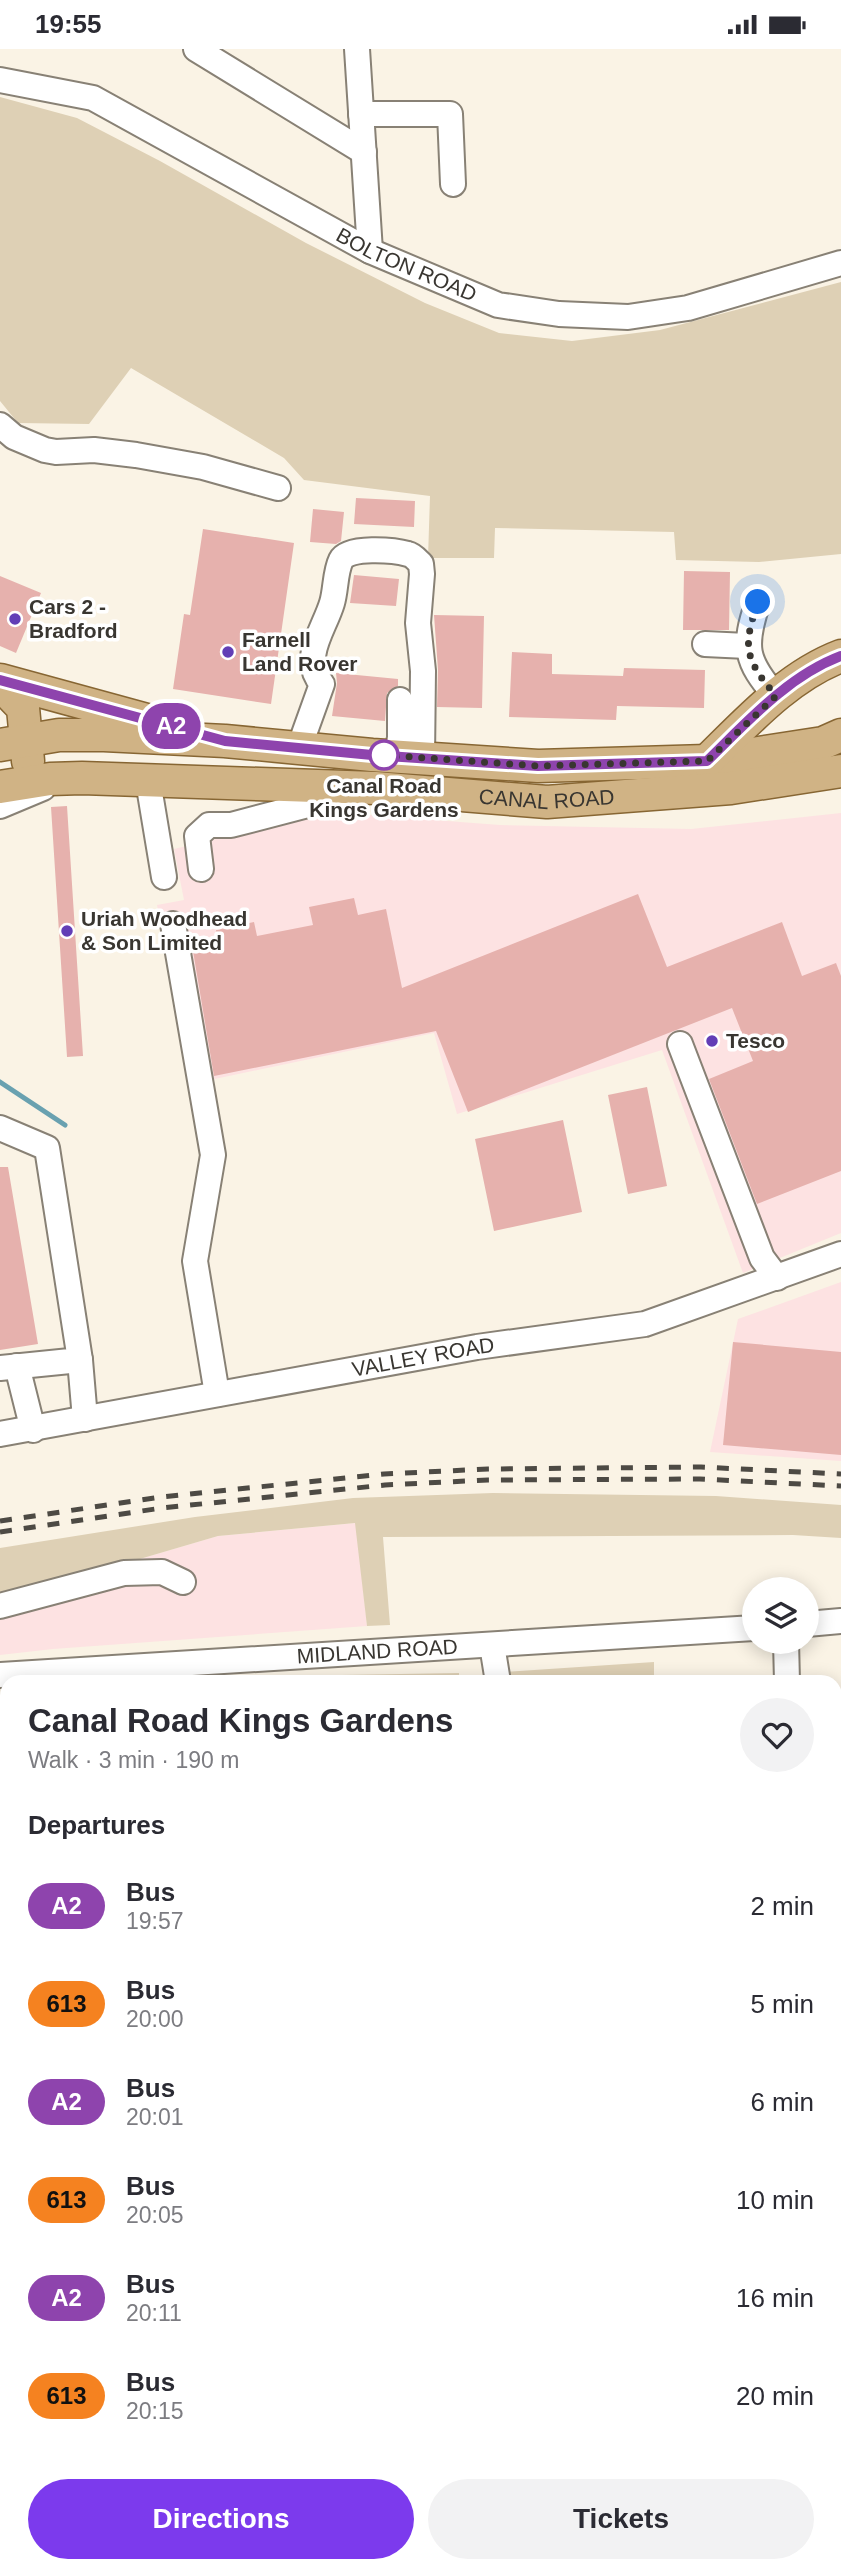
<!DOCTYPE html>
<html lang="en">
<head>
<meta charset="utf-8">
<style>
  body { margin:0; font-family:Arial,sans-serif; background:#f2f2f3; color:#2b2b33; height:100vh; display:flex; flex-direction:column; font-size:26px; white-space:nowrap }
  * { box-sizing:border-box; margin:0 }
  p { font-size:23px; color:#7c7c81 }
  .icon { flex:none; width:38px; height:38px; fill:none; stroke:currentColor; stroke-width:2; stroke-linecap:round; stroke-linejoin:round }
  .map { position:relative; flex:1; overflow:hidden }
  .details { position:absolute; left:0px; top:1626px; width:842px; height:898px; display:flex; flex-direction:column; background:#fff; border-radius:21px 21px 0 0; box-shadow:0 4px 18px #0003 }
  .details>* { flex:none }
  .badge { padding:0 14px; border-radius:23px; font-size:24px; line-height:46px }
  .tools { position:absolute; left:742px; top:1528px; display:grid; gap:14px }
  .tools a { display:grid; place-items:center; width:77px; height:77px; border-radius:50%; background:#fff; box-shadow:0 4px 18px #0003; font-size:35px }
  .you { position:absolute; width:35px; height:35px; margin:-18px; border:5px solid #fff; border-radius:50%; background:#1a73e8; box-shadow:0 0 0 10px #1a73e833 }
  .map>.badge { position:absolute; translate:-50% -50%; box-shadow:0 0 0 4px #fff }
  h2 { padding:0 28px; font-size:26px; line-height:63px }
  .round { display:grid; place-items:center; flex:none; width:74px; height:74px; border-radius:37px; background:#f2f2f3 }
  .overview { display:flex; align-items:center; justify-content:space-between; height:119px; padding:0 28px }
  h1 { font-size:33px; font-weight:600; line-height:52px }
  .action { display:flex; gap:14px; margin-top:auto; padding:14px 28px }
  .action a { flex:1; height:80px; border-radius:42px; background:#7c3aed; color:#fff; font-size:28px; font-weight:600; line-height:80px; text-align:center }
  .action a+a { background:#f2f2f3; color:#2b2b33 }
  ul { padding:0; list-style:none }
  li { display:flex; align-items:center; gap:21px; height:98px; padding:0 28px }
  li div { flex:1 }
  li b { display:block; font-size:26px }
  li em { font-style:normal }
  li .badge { min-width:77px; font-weight:700; text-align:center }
  .status { display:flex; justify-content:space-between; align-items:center; height:49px; padding:0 35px; background:#fff; direction:ltr }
  .status svg { height:19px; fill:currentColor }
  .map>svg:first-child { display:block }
  .commercial { fill:#fde2e2 }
  .green { fill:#ded0b5 }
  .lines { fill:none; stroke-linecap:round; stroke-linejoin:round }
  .stream { stroke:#69a1b0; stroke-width:5 }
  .building { fill:#e6b1ad }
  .minor-casing { stroke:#888175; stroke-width:28 }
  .major-casing { stroke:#876633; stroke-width:35 }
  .minor { stroke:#fff; stroke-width:24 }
  .major { stroke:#d0b385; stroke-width:32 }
  .rail { stroke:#4d4a44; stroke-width:5; stroke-dasharray:12 12; stroke-linecap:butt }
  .line-casing { stroke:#fff; stroke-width:16 }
  .line { stroke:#8e44ad; stroke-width:10 }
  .walk { stroke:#393631; stroke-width:7; stroke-dasharray:0 12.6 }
  .poi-dot { fill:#623eb6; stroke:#fff; stroke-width:2.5 }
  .stop-dot { fill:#fff; stroke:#8e44ad; stroke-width:3.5 }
  .labels { text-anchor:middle; stroke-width:7; stroke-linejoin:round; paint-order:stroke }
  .street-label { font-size:21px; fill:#393631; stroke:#fff }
  .poi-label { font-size:21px; font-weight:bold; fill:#393631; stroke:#fff; text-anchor:start }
  .stop-label { font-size:21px; font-weight:bold; fill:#393631; stroke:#fff }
</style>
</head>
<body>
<div class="status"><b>19:55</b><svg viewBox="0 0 49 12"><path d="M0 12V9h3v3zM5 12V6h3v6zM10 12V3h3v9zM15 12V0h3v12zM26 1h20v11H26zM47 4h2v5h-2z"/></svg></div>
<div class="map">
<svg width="841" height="2523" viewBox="0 0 841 2523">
  <rect width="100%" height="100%" fill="#faf3e5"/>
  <path class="commercial" d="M329,763L500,776L691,780L841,764V1184L743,1224L662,1001L457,1065L434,984L191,1035L157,856L184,851L174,800Z
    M841,1233V1412L710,1403L738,1270Z
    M356,1474L367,1577L53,1600L0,1606V1548L41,1539L218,1487Z"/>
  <path class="green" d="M0,48L77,69L160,112L306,194L425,254L499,284L572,292L660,281L841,233V505L759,513L676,511L674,483L495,479L494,509H428L430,447L304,431L284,409L131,319L89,375L18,374L0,352Z
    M493,1444L716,1447L841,1456V1489L793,1486L383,1488L390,1576L367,1577L355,1474L218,1487L41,1539L0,1548V1499L195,1468L353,1449Z
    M654,1613V1633H506L505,1623Z
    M459,1624V1633H173V1629Z"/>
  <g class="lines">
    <path class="stream" d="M0,1033L65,1076"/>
  </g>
  <path class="building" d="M356,449L415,452L414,478L354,475Z
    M313,460L344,463L341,492L336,495L310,493Z
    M203,480L294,494L271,655L173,640L184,565L190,566Z
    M684,522L730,523L729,581H683Z
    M354,526L399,530L396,557L350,554Z
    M0,527L41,544L16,604L0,597Z
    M434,566L484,567L482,659L437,658L438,621Z
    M512,603L552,605V625L623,627L624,619L705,621L704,659L617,657L616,671L509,668Z
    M336,624L398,630V637L387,644L385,672L332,667L337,634Z
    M67,757L83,1007L67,1008L51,758Z
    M638,845L667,918L782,873L802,927L836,914L841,927V1122L757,1155L709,1030L753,1012L732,959L468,1063L436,982L214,1027L193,902L219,897L216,881L254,873L257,887L313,876L309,858L354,849L358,866L386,860L402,939Z
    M647,1038L667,1137L628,1145L608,1046Z
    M563,1071L582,1163L494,1182L475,1090Z
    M0,1118H8L38,1295L0,1301Z
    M733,1293L841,1303V1406L723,1396Z"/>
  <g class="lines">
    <g class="minor-casing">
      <g id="minor">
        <path d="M196,0L364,103"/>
        <path d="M357,0L370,202"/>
        <path id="s1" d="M0,31L93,49L370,202L498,256L559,265L628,268L688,259L841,214"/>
        <path d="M361,65H450L453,135"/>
        <path d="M0,376L14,388L45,401L56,403L94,401L136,406L203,418L278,439"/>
        <path d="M758,553C743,597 745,612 776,647"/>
        <path d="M705,595L747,597"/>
        <path d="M299,699L322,635C300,609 324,581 332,554C336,541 335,523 341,511C348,497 394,501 408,505C413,506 417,511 421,515L422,525L418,574L423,622L422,709"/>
        <path d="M396,707L400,689V651"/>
        <path d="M148,732L164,828"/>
        <path d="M0,757L43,739"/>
        <path d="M201,820L197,787L209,776H231L354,744"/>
        <path d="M173,875L213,1106L195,1212L217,1345"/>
        <path d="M680,995L762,1209L777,1229"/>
        <path d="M0,1079L47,1099L80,1311L0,1319"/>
        <path d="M80,1311L85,1370"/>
        <path d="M17,1317L33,1381"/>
        <path id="s2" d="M0,1385L477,1298L645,1275L841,1205"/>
        <path d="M0,1557L124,1524L162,1523L183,1533"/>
        <path d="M807,1575L841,1572"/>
        <path d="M786,1592L787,1633"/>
        <path d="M492,1596L498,1633"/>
        <path id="s3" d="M0,1626L754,1579"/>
        <path d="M0,1738L7,1736"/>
        <path d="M835,1818H841"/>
        <path d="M0,1879L7,1880"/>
        <path d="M835,1982H841"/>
        <path d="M0,2039L7,2037"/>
        <path d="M0,2217L7,2215"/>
        <path d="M0,2289L7,2288"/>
        <path d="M0,2362L7,2360"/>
        <path d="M835,2380L841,2379"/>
        <path d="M0,2411L7,2442"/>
        <path d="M155,2516L156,2523"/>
        <path d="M226,2516L228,2523"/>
        <path d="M338,2516L340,2523"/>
      </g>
    </g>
    <g class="major-casing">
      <g id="major">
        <path d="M0,631L161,675"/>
        <path d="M0,635L23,659L28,712"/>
        <path d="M0,696L59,686H104L225,692L372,706L538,717L707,712L823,694L841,686"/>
        <path d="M707,712C747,673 788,627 841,607"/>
        <path id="s4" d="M0,738L50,730L82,729L375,739L547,753L731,739L841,722"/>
        <path d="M835,2280L841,2279"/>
        <path d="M0,2450L7,2447"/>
      </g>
    </g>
    <use href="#minor" class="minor"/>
    <use href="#major" class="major"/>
    <path class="rail" d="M0,1472L161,1448L384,1425L488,1420L701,1418L841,1425
      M0,1483L162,1459L385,1436L488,1431L700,1430L841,1437"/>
  </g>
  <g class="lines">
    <g class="line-casing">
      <path id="line" d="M0,631L225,692L372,706L538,717L707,712C747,673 788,627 841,607"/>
    </g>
    <use href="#line" class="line"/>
    <path class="walk" d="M384,706L538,717L707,712L776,647C745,610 742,599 758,553"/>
  </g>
  <g class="poi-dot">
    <circle cx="15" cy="570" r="7"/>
    <circle cx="228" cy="603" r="7"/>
    <circle cx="67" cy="882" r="7"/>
    <circle cx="712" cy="992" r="7"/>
  </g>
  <circle class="stop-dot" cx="384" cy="706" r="14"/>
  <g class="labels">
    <g class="street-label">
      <text dy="7" stroke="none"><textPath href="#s1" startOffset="450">BOLTON ROAD</textPath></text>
      <text dy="7" stroke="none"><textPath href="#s4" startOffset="548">CANAL ROAD</textPath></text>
      <text dy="7" stroke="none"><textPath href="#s2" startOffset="430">VALLEY ROAD</textPath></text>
      <text dy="7" stroke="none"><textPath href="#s3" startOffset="378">MIDLAND ROAD</textPath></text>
    </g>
    <g class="poi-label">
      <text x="29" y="565">Cars 2 -<tspan x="29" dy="24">Bradford</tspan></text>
      <text x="242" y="598">Farnell<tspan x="242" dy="24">Land Rover</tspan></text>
      <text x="81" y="877">Uriah Woodhead<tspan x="81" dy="24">&amp; Son Limited</tspan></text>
      <text x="726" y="999">Tesco</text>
    </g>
    <g class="stop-label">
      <text x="384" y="744">Canal Road<tspan x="384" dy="24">Kings Gardens</tspan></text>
    </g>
  </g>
</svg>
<div class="tools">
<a><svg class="icon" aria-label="layers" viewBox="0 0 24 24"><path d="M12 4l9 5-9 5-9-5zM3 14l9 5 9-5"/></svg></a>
</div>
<div class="you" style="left:758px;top:553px"></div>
<b class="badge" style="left:171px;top:677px;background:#8e44ad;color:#fff">A2</b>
<section class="details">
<div class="overview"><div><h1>Canal Road Kings Gardens</h1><p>Walk · 3 min · 190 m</p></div><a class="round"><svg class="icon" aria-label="heart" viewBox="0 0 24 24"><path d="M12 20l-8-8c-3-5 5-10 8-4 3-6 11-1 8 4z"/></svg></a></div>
<h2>Departures</h2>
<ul>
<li><span class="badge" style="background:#8e44ad;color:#fff">A2</span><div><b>Bus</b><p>19:57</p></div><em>2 min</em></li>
<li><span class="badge" style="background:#f58220;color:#111">613</span><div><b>Bus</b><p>20:00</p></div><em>5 min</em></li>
<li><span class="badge" style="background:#8e44ad;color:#fff">A2</span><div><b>Bus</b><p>20:01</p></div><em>6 min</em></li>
<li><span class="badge" style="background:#f58220;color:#111">613</span><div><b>Bus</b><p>20:05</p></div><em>10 min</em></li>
<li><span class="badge" style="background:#8e44ad;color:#fff">A2</span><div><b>Bus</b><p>20:11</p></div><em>16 min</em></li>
<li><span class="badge" style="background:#f58220;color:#111">613</span><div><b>Bus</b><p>20:15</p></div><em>20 min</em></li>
</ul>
<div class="action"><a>Directions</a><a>Tickets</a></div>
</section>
</div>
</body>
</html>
